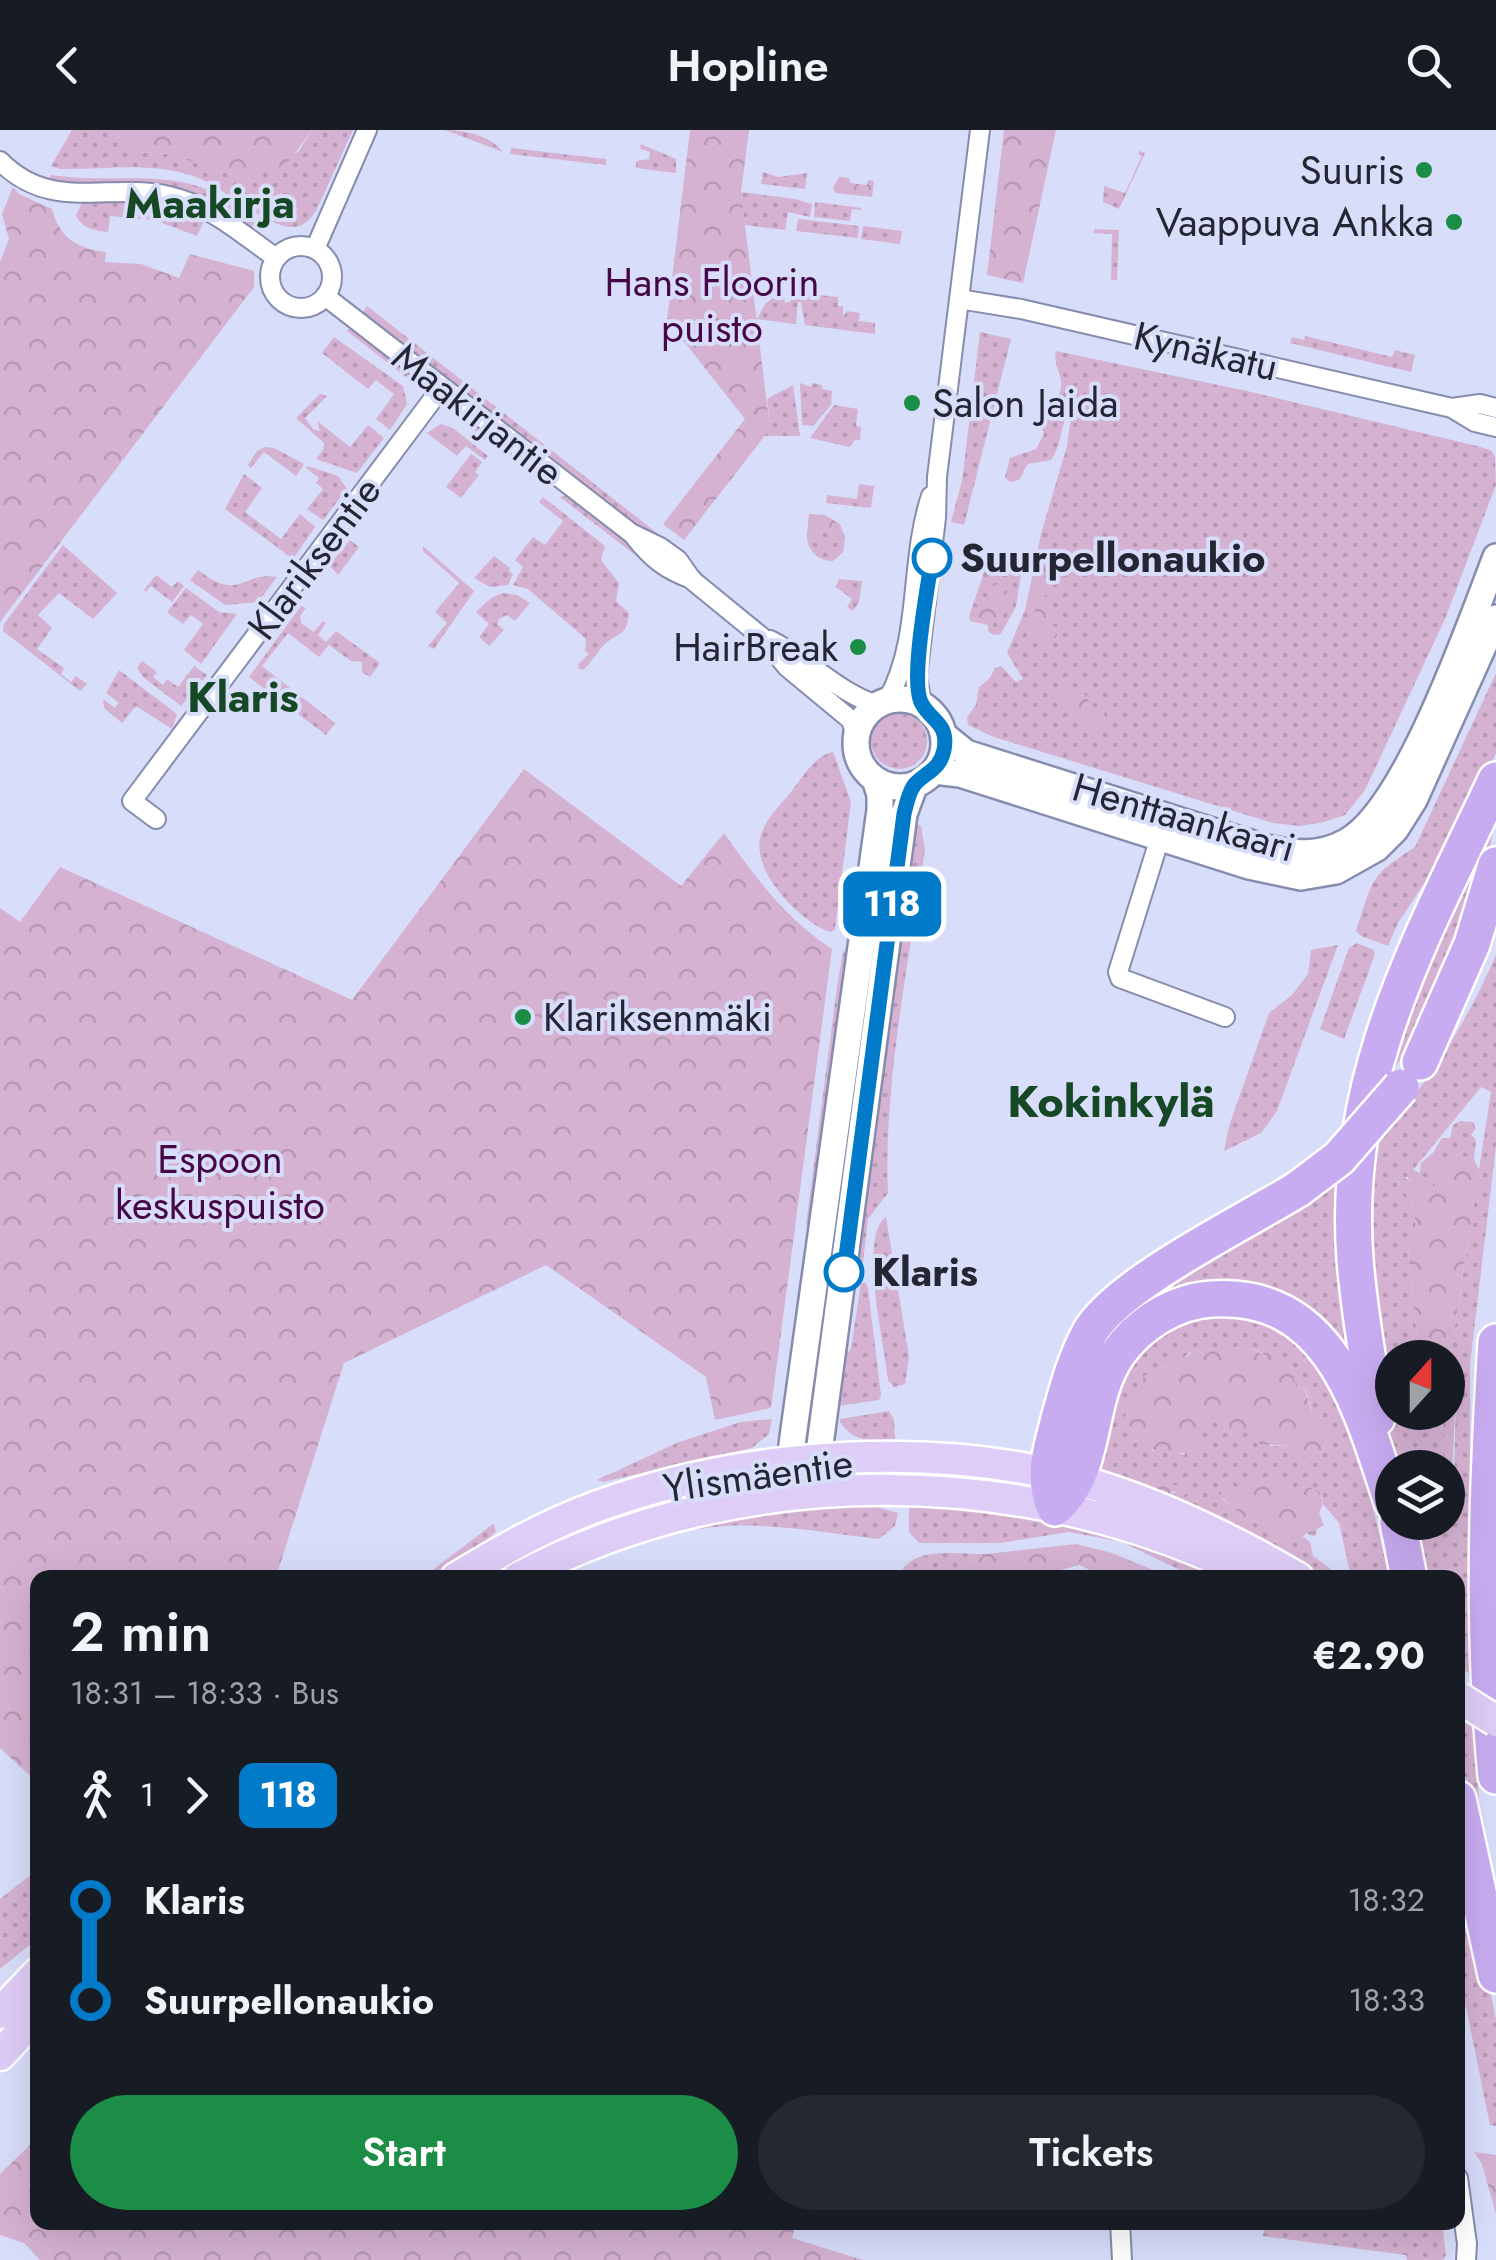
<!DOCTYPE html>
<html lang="en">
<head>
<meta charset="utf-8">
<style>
  body { margin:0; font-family:Jost,sans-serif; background:#242831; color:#f1f3f6; height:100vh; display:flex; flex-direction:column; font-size:38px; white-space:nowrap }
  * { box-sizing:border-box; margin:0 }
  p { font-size:32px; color:#9ea1a6 }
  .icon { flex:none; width:55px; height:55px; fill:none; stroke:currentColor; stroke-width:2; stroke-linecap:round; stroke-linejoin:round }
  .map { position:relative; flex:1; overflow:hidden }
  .drawer { position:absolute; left:30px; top:1440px; width:1435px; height:660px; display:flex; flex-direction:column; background:#171b24; border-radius:20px; box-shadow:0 10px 40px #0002 }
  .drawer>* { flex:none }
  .badge { padding:0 20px; border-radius:15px; font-size:35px; line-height:65px }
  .needle { width:65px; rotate:21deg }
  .fabs { position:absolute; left:1375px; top:1210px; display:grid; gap:20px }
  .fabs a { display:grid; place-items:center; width:90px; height:90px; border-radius:50%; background:#171b24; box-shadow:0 10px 40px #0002; font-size:50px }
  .map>.badge { position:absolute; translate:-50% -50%; box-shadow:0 0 0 5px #fff }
  .legs { display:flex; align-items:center; gap:15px; height:110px; padding:0 40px; font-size:32px }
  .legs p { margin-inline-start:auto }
  .head { display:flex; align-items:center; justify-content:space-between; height:170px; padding:0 40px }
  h1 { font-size:55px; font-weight:600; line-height:75px }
  .cta { display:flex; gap:20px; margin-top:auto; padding:20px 40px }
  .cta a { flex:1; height:115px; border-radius:60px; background:#1b8d46; color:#fff; font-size:40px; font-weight:600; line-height:115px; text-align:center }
  .cta a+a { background:#242831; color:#f1f3f6 }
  ul { padding:0 40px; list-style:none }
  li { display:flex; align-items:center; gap:35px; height:100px; font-size:38px }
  li i { display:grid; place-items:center; width:15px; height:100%; margin:0 12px; background:currentColor }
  li i::after { content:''; width:25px; height:25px; margin:-12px; border:8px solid; border-radius:50%; background:#171b24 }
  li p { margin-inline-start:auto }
  li:first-child i { background:linear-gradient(#0000 50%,currentColor 0) }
  li:last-child i { background:linear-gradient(currentColor 50%,#0000 0) }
  header { display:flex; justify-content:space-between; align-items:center; height:130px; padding:0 40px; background:#171b24; font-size:45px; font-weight:600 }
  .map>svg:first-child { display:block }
  .grass { fill:url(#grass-dots); fill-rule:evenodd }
  .forest { fill:url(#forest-crowns) }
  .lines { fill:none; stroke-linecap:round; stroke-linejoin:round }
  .street-casing { stroke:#868cad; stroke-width:22 }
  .secondary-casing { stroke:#868cad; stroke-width:30 }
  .primary-casing { stroke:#fff; stroke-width:35 }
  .highway-casing { stroke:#fff; stroke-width:40 }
  .street { stroke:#fff; stroke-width:18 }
  .secondary { stroke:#fff; stroke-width:25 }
  .primary { stroke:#decdf7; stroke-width:30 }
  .highway { stroke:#c8acf1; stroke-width:35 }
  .primary-bridge-casing { stroke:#fff; stroke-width:35; stroke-linecap:butt }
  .highway-bridge-casing { stroke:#fff; stroke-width:40; stroke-linecap:butt }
  .primary-bridge { stroke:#decdf7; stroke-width:30 }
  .highway-bridge { stroke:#c8acf1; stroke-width:35 }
  .line-1-casing { stroke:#fff; stroke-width:22 }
  .line-1 { stroke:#007ac9; stroke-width:15 }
  .poi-dot { fill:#1b8d46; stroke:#d8ddfa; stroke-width:4 }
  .stop-1-dot { fill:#fff; stroke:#007ac9; stroke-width:5 }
  .labels { text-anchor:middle; stroke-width:8; stroke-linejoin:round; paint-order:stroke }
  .poi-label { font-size:40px; fill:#242633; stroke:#d8ddfa; text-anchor:end }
  .park-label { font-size:40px; fill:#460746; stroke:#d8ddfa }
  .street-label { font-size:40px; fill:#242633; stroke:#d8ddfa }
  .stop-label { font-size:40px; font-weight:bold; fill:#242633; stroke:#d8ddfa; text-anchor:start }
  .neighbourhood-label { font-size:42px; font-weight:bold; fill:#164825; stroke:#d8ddfa }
  .quarter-label { font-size:45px; font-weight:bold; fill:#164825; stroke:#d8ddfa }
</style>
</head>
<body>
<header><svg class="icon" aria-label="back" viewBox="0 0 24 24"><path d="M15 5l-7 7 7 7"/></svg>Hopline<svg class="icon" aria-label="search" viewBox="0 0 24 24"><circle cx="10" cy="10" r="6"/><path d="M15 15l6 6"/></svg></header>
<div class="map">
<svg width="1496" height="2130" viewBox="0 0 1496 2130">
  <defs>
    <pattern id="grass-dots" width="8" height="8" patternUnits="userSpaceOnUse" patternTransform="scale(2.5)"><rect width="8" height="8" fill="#d5b2d2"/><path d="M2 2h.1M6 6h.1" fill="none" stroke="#b799b5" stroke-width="1.8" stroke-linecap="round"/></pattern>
    <pattern id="forest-crowns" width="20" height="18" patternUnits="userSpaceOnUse" patternTransform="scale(2.5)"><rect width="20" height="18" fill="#d5b2d2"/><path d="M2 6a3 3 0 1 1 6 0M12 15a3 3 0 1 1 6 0" fill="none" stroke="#b799b5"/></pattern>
  </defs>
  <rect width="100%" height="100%" fill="#d8ddfa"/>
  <path class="grass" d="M72,0H107L141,22L170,24L248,50L299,21L312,0H353L316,81C309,91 302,98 290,97C264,95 223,56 193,46C150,31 104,40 60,39L51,36Z
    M445,0C467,0 492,7 503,22Z
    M641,14L676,29V43L636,38V31L649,29L650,22L640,19Z
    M511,18L606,29V35L510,24Z
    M1139,21L1145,23L1119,79L1103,72L1104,56L1125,63L1142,26L1138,24Z
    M763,42L778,47L807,43L805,59L761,54Z
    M51,45C128,57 191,28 256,93L252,100C220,78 191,58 152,54C118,51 83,59 49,50Z
    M741,62L795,69L812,74L810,87L788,82L785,100L745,95Z
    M150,69L180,75L206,87L197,106L154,90L110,86L108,102C94,100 82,99 76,85L83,71Z
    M815,72L862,78L861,80L852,79L850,91L814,87Z
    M798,89L859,96L858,108L796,101Z
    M863,96L902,101L900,114L861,109Z
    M1095,99L1119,100L1117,150H1111L1112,104L1093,103Z
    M783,160L785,173L791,171L790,162L838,167V176H843V187L847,181L860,183L859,191L875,193V204L805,195L801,172H798L796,194L757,189L765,174Z
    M367,176L657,403V405L626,388L363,182Z
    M352,195L411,242L406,247L347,201Z
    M980,202L1011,209L964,395L951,392L962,351Z
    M1305,206L1392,227L1395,220L1415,225L1411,242L1290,213L1292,207L1304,210Z
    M334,207L403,256L407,274L390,300L376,289L394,264L376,250L368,259L322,223Z
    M1056,221L1247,261L1481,317L1492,321L1495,327L1496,355L1445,489L1365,660L1345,685L1324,692L1300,696L1273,693L994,607L968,595L967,587L976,575L979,557L990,548L995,538L1001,536L1016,552L1023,549L1007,523L1025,480L1041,404L1067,316L1071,286L1067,285C1060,300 1061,316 1051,330L1028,334C1021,342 1025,351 1010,352L1005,347L1010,328L1036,319L1044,304L1041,296C1049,283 1062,269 1061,252C1060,240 1053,233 1056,221Z
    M800,253L811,257L812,253L822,255V259L832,261L831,275L813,296L802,295Z
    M793,255L800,306H763L769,286L767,269Z
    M320,264L327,266L305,288L314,300L320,301L317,291L350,317L368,295L384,308L357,343L316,329L323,320L324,313L296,288Z
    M834,275L858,279L856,296L861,297L860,310H855L850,317L810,308Z
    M462,281L540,341L543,353L457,287Z
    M441,294L453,298L488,326L485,330L466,316L457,326L427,303Z
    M265,317L274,318L304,334L296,346L264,322L251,338L248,335L257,321Z
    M471,324L482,332L475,342L479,345L461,368L446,357Z
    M308,336L338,346L347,359L323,390L307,379L323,359L316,353L319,348L306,338Z
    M244,344L262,358L245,382L281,409L300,384L315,397L293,429L225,379Z
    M859,354L874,356L871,378L826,373L827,365L857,369Z
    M570,365L616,401L639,428L560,367Z
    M543,367L605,416L601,430L619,453L616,471L629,483C627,507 618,502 605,514C597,522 592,532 583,540L578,538L579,533L589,524L585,521L586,509L528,459L513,455L523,437L515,430L533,407L545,415L563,391L539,372Z
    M840,394L845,408L843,422L833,431C817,431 806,419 807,403L826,401Z
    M350,410L359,417L338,445L329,435Z
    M63,415L117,463L93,489L59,463L38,485L52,498L37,519L64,538L61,544L71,552L76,546L87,554L80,561L3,501L4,494Z
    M423,416L474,461L434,519L428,516L447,493L435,482L459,453L423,421Z
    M996,419L1002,423L1001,431L1004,437L1022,439L1016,476L1001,504L993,505L988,501V495L970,491L969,486L991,422Z
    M494,426L510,438L509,441L513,444L508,455L490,457L474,448Z
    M198,440C241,473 241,441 277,447L258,472L225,475L190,450Z
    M156,445L172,457L178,451L184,456L172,472L151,456L146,462L144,460Z
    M839,449L862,451L859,472L853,481L847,477L852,469L836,457Z
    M186,458L219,482L237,484L201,534L184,520L203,494L191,485L183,494L167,482Z
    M503,463L517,465L530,473L515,491L507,485L499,489L497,494L504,500L489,516L479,507L489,494L476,482L491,468Z
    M301,476L306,478L300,486L301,493L314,502L323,491L326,493L318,505L326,512L336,501L380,533L370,547L362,542V532L351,531L329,515L319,527L288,503L262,536L335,593L326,605L249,547Z
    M142,531L157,542L153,547L163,555L167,549L178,557L194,536L207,545L181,576L143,547L137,538Z
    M119,540L177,584L172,599L136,576L122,593L104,578L103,569L115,578L119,573L106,563Z
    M1496,543V623L1462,696L1398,793L1388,816L1361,806L1356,801C1374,749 1367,748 1415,717Z
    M871 611a28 28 0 1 1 56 0a28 28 0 1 1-56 0Z
    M833,622L851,672L835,799L831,802C801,793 753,743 760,709C763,690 783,673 794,658C804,645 816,625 833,622Z
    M1496,671C1496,728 1453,833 1427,887C1418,905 1405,922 1393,940L1385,938Z
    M915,693L921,696L925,719C910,827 883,955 888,1063L868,1089L863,1132L859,1137L856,1136Z
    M1357,813L1374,820L1375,824L1344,909L1320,899L1349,818Z
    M1338,815L1277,981L1261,1003L1224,1021L1229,996L1269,883L1292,865L1308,844L1311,820Z
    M846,821L848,822L809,1095H806L837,857L843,822Z
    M1496,825V1016L1470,1234V1544L1458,1536V1448L1419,1447L1408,1393L1448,1392V1359L1450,1364L1454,1355L1456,1261L1448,1253L1447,1227L1451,1222L1491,962L1481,957L1413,1040L1420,1043L1421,1033L1433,1023L1442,1008H1450L1453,995L1460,991L1473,992L1476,999L1471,1004L1476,1010L1474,1029L1457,1025L1436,1058L1411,1052L1407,1047L1395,1048L1412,1073L1416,1094L1408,1122L1417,1206L1445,1227L1392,1228V1282L1432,1283L1444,1299V1337H1396L1367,1163L1370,1017C1424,960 1465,897 1496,825Z
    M1349,1036L1359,1240L1272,1165L1155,1169Z
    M886,1087L909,1226L905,1254L894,1257L888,1250C885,1217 858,1105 886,1087Z
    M861,1153H866L868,1158L881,1265L879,1270L838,1276L844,1221L849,1222L851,1218Z
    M1226,1178L1292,1199L1353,1291L1389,1447H1351L1339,1393L1323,1374L1322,1367L1306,1356L1293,1362C1280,1349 1258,1345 1248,1363L1222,1369L1250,1390L1300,1410L1304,1407L1310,1412L1313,1426L1341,1447H1317L1266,1415L1154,1365L1189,1361C1160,1359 1122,1361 1099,1340L1106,1322L1098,1311L1108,1261L1164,1194ZM1227,1216L1252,1219L1292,1235L1296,1258L1306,1259L1314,1289L1330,1302L1320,1325L1297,1324L1289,1316H1271L1250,1296L1232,1304L1217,1288L1198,1290L1201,1302L1184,1325L1164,1319L1153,1321L1140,1310L1132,1311L1128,1307L1131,1297L1128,1295L1143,1255L1161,1236L1170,1239L1193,1220L1208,1224Z
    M889,1281L894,1290L895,1309C871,1311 854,1313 840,1292V1289Z
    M772,1289L769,1304L752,1318L603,1352L597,1350L679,1312L741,1292Z
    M874,1371L877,1377L898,1383L895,1396L879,1409C815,1402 748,1387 685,1402C658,1409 630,1417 603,1427C584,1434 565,1447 545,1448L590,1426L752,1382Z
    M909,1372L1042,1386L1150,1415L1227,1447H1194L1122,1412L1069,1402L1001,1413H919L909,1402Z
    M493,1394L496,1401C477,1420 450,1447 422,1448Z
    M987,1424L948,1447H899C910,1414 959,1425 987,1424Z
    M1458,1587L1473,1598L1483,1718L1462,1634Z
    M1458,1711L1496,1889V1996L1490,1995L1466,1877L1458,1874Z
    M37,1740V1809L0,1839V1769Z
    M1265,2093H1442L1446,2125L1443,2130H1407L1406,2125L1263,2106Z"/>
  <path class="forest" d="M107,0H312L287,34L248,50L170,24L141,22Z
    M690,0H749L741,62L770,299L684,410L663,394L745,289L667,190Z
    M1004,0H1056L1023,153L987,145Z
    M839,47L849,48L850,53L867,55L868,50L874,51L872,67L835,63L833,57Z
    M13,57L19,64L52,79C59,107 77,119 106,122L105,132L141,134L179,148L190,124L254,141V157L0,492V132L9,109L2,84Z
    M809,384L825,385L840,394L826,401L807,403Z
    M1042,434L1050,439L1039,452L1048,464L1036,471L1047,473L1062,488L1057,494L1048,493L1058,499L1056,508L1041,507L1035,514L1026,509L1035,482C1029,468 1030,445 1042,434Z
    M997,454L1009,463L1006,483L991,490L974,487L983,478L974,473L976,467L987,472L988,459Z
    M1072,557H1080L1088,570L1101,580L1107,590L1104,596L1086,598L1078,594L1076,582L1071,578L1072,571L1055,570L1057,563Z
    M524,639L681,756L724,703C755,747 786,789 832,819L771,1278L715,1290L706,1247L546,1135L344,1233L276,1447L38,1448L37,1652L0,1618V778L20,792L60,737L352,870Z
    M1457,1025L1474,1029L1479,1040L1451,1222L1445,1227L1417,1206L1408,1122L1416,1093L1412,1073L1395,1048L1396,1043L1412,1052L1435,1058L1431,1035L1436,1027L1450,1034Z
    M1227,1216L1252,1219L1262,1224L1272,1220L1292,1235L1296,1258L1305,1259L1314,1289L1325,1291L1330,1302L1320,1325L1313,1329L1297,1324L1289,1316L1260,1314L1250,1296L1244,1304H1232L1217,1289L1199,1290L1202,1310L1198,1321C1186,1326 1152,1322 1140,1315L1139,1310L1131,1311L1128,1307L1131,1297L1123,1291L1132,1269L1139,1266L1144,1246L1157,1241L1160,1236L1170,1239L1178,1228L1188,1226L1193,1220L1208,1224L1212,1218Z
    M1448,1253L1456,1260L1451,1365L1448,1338L1444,1337V1299L1432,1283L1448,1282Z
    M1271,1345L1289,1352L1293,1362L1306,1356L1319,1361L1323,1374L1319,1383L1324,1395L1317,1399L1315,1407L1306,1403L1300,1410C1276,1410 1234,1382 1219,1364L1222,1357L1228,1359L1234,1356L1248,1362L1257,1347L1268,1349Z
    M1160,1348L1167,1355H1184L1190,1361L1183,1366L1173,1361L1166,1366L1141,1358L1146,1351Z
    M1076,1414L1112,1423L1170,1447H1106L1079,1435L1035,1447H948L987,1424Z
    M37,2008L38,2092H796L792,2108L863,2130H40L24,2113L0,2105V2044Z
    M1474,2022L1496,2025V2084L1482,2034Z"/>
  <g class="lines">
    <g class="street-casing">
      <path id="street" d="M0,31C51,83 108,52 169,66C210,75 242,104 276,128
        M270 147a31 31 0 1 1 62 0a31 31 0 1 1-62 0Z
        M315,119L367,0
        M325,166L631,403L660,417L678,430L692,450L763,508L787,537L851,590L856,606
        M959,169L1021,179L1452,278L1475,292L1496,297
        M1452,278L1480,274L1496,278
        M634,406C651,428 666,440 692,449
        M770,510C807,528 837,562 875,574
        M888,569C922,508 909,431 931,366
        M922,575L917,547L936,388L937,347L980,0
        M156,689L132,671L442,257
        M1162,701L1118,842L1120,848L1225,887
        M1458,2048L1467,2114L1466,2130
        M1120,2092L1122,2130"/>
    </g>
    <g class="secondary-casing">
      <path id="secondary" d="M856 613a44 44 0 1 1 88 0a44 44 0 1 1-88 0Z
        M945,606L966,623L1263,717C1292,724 1319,727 1346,712C1406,680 1470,494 1496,427
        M934,641L960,644L1249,736L1301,747L1336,741L1377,718L1395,700L1414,670L1496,488
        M798,1345L790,1332L793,1307L880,680V665L875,649
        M812,1348L818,1330L904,684L915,654"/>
    </g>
    <g class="primary-casing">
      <path id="primary" d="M456,1448C502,1420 548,1394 598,1376C749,1321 944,1309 1098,1356C1168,1378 1235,1411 1298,1448
        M518,1448C740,1329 1033,1332 1256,1448
        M0,1883L38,1843
        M0,1925L38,1884"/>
    </g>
    <g class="highway-casing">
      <path id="highway" d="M1420,932L1472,814L1496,735
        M1298,1059C1245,1092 1119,1153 1090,1202C1075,1229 1067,1260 1059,1289C1051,1321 1041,1347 1055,1378C1098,1340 1085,1272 1117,1225C1138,1194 1175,1171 1212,1169C1333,1161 1362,1282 1392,1372
        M1496,1212C1487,1357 1482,1501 1496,1646
        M1377,1288C1369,1235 1359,1182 1355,1129C1341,947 1422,807 1496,650
        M1398,1392L1409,1448
        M1458,1669L1496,1845"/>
    </g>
    <use href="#street" class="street"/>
    <use href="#secondary" class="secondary"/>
    <use href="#primary" class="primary"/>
    <use href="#highway" class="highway"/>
    <g class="primary-bridge-casing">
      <path id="primary-bridge" d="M1458,1567L1496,1591"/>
    </g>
    <g class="highway-bridge-casing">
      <path id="highway-bridge" d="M1298,1059L1339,1028L1401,957"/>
    </g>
    <use href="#primary-bridge" class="primary-bridge"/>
    <use href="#highway-bridge" class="highway-bridge"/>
  </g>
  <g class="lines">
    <g class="line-1-casing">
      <path id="line-1" d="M844,1142L904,684C906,675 909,661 915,654C926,642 940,640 944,620C949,593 931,591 922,574C909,554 928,456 932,428"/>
    </g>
    <use href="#line-1" class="line-1"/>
  </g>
  <g class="poi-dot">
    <circle cx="1424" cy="40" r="10"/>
    <circle cx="1454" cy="92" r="10"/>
    <circle cx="912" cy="273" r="10"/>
    <circle cx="858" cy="517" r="10"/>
    <circle cx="523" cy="887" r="10"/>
  </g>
  <g class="stop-1-dot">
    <circle cx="932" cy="428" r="18"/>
    <circle cx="844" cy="1142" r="18"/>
  </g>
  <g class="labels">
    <g class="poi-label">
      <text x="1404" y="54">Suuris</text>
      <text x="1434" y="106">Vaappuva Ankka</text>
      <text x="932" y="287" text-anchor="start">Salon Jaida</text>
      <text x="838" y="531">HairBreak</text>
      <text x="543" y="901" text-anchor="start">Klariksenmäki</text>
    </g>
    <g class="park-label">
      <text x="712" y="166">Hans Floorin<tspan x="712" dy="46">puisto</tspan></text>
      <text x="220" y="1043">Espoon<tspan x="220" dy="46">keskuspuisto</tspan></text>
    </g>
    <g class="street-label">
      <text transform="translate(1206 221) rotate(13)" y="14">Kynäkatu</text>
      <text transform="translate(478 284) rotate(38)" y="14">Maakirjantie</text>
      <text transform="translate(314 428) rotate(-53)" y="14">Klariksentie</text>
      <text transform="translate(1184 687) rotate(16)" y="14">Henttaankaari</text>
      <text transform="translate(758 1345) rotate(-8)" y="14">Ylismäentie</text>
    </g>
    <g class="stop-label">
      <text x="960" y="442">Suurpellonaukio</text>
      <text x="872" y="1156">Klaris</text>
    </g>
    <g class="neighbourhood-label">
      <text x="210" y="88">Maakirja</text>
      <text x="243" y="582">Klaris</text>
    </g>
    <g class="quarter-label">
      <text x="1111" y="987">Kokinkylä</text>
    </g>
  </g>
</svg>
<div class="fabs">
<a><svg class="needle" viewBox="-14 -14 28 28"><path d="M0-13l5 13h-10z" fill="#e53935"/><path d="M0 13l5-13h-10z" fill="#9ea1a6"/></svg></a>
<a><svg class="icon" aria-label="layers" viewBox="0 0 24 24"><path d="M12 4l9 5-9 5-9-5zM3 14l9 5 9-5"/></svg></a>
</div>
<b class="badge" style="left:892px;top:774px;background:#007ac9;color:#fff">118</b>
<section class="drawer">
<div class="head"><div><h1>2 min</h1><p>18:31 – 18:33 · Bus</p></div><b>€2.90</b></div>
<div class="legs"><svg class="icon" aria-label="walk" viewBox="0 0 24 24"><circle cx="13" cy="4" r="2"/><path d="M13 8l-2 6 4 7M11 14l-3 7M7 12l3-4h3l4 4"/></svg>1<svg class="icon" aria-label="forward" viewBox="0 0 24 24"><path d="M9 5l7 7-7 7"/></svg><b class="badge" style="background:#007ac9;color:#fff">118</b></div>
<ul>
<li><i style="color:#007ac9"></i><b>Klaris</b><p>18:32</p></li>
<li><i style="color:#007ac9"></i><b>Suurpellonaukio</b><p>18:33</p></li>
</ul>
<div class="cta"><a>Start</a><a>Tickets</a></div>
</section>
</div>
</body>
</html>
